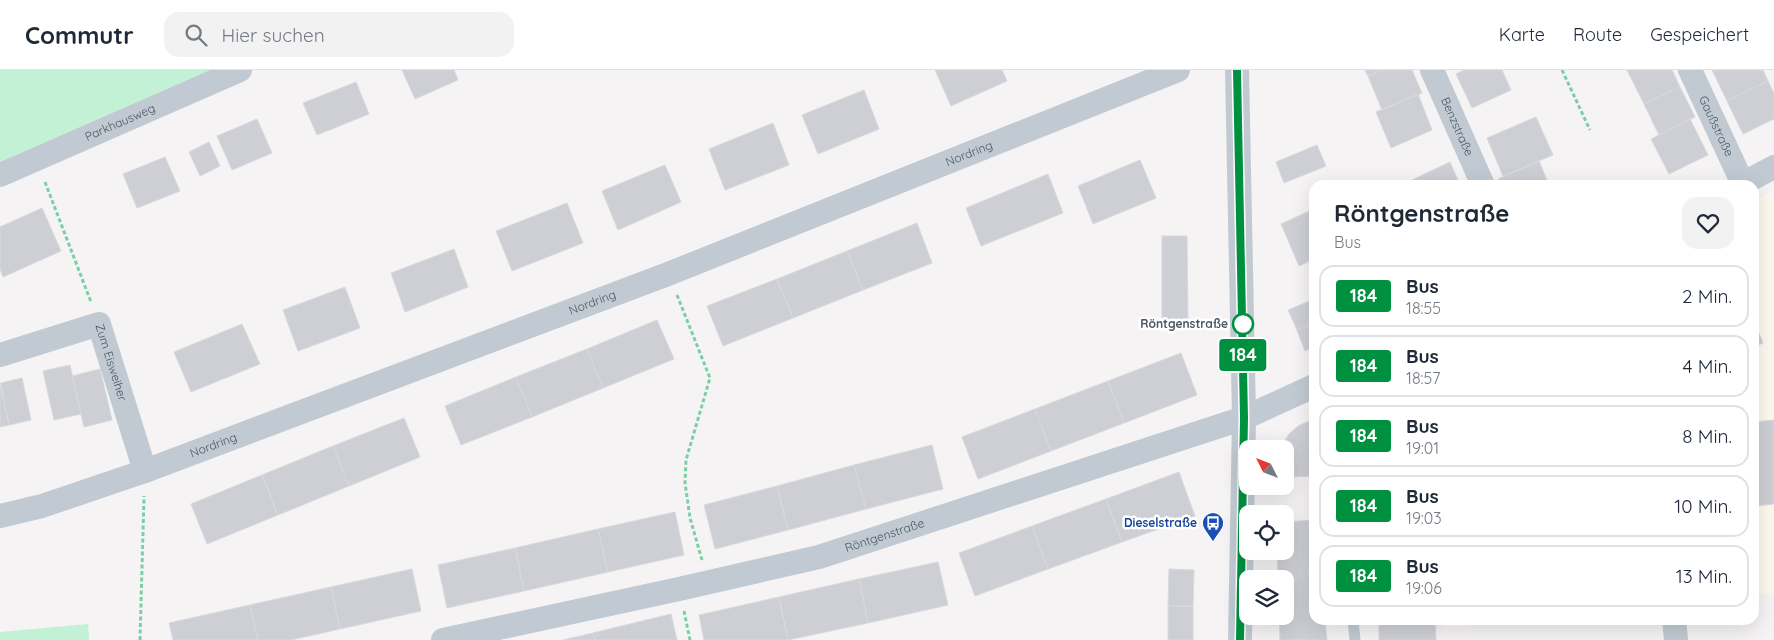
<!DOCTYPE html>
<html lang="de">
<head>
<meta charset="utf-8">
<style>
  body { margin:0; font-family:Quicksand,sans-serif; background:#f2f2f3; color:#1f2937; height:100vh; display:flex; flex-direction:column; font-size:19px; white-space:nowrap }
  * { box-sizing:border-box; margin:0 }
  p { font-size:16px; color:#747a83 }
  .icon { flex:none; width:28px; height:28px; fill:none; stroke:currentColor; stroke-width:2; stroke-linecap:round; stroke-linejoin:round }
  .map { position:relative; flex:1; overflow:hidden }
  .side { position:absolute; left:1309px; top:110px; width:450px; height:445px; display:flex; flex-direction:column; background:#fff; border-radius:15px; box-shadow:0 5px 20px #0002 }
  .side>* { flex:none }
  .badge { padding:0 10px; border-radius:4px; font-size:18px; line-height:32px }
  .needle { width:32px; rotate:312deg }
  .buttons { position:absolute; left:1239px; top:370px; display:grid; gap:10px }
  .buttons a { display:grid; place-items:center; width:55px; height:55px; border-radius:10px; background:#fff; box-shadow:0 5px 20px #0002; font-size:25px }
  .map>.badge { position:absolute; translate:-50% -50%; box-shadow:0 0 0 2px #fff }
  .round { display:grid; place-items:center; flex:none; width:52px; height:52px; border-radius:15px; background:#f2f2f3 }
  .head { display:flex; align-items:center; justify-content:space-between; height:85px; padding:0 25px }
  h1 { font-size:24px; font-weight:800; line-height:38px }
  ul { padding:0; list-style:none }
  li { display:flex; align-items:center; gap:15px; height:62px; margin:0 10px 8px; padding:0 15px; border:2px solid #e0e1e3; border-radius:15px }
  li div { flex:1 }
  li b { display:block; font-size:19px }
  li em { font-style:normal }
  li .badge { min-width:55px; font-weight:700; text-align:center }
  header { display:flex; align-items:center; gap:30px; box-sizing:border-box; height:70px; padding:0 25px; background:#fff; border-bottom:1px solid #e0e1e3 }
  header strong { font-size:24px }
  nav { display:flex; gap:28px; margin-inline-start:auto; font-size:18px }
  .search { width:350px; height:45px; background:#f2f2f3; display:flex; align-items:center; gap:12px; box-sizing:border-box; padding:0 18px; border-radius:15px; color:#747a83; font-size:19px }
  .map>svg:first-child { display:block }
  .commercial { fill:#fdf9ef }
  .green { fill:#c3f1d5 }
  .building { fill:#cdcfd5; stroke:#d7d9de }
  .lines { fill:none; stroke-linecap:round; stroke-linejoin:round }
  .path { stroke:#7ad0a6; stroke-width:3; stroke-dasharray:4 2.5; stroke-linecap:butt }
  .service { stroke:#c1cad2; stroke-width:11 }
  .minor { stroke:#c1cad2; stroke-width:24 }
  .line-casing { stroke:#fff; stroke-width:11 }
  .line { stroke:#009140; stroke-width:8 }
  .stop-dot { fill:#fff; stroke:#009140; stroke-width:2.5 }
  .labels { text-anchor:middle; stroke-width:5; stroke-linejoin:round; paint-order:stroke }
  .street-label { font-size:12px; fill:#4a5661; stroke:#fff }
  .stop-label { font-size:12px; font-weight:bold; fill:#4a5661; stroke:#fff; text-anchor:end }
  .transit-label { font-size:12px; font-weight:bold; fill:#164399; stroke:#fff; text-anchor:end }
</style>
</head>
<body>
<header>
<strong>Commutr</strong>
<div class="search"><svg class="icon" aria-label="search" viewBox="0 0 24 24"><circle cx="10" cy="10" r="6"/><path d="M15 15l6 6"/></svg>Hier suchen</div>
<nav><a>Karte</a><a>Route</a><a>Gespeichert</a></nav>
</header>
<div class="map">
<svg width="1774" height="570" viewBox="0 0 1774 570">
  <rect width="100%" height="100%" fill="#f5f3f3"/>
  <path class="commercial" d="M1774,119V523L1754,525V131Z
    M1446,550H1515L1446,558Z"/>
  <path class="green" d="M0,0H210L0,92Z
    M88,554L89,570H0V562Z"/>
  <path class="building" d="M402,0H454L458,10L415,29Z
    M935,0H1002L1007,11L951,36Z
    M1365,0H1382L1368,6Z
    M1382,0H1412L1422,23L1382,40L1368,6Z
    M1464,0H1502L1511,20L1472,38L1456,4Z
    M1627,0H1672L1680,17L1644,34Z
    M1712,0H1763L1768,11L1727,31Z
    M1768,11L1774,23V49L1743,64L1727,31Z
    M356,12L369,44L317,65L303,33Z
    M1680,17L1695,47L1659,65L1644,34Z
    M864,20L879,59L818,84L802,45Z
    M1418,24L1432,60L1391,78L1376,42Z
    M1536,47L1553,85L1503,106L1487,68Z
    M257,49L272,83L232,100L217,66Z
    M1690,49L1708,85L1669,104L1651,69Z
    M773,53L789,95L725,120L709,79Z
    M209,72L220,96L200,106L189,82Z
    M1317,75L1326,96L1284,113L1276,92Z
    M165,87L180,121L137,138L123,104Z
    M1140,90L1156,128L1093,154L1078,116Z
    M1539,91L1549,115H1501L1498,109Z
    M1450,92L1460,115H1415L1412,110Z
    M665,95L681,132L618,160L602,121Z
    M1048,104L1063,143L981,176L966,138Z
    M567,133L583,173L512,201L496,161Z
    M42,138L61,181L3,207L0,199V157Z
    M1314,139V189L1299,196L1281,154Z
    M917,153L932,193L863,220L847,181Z
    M1162,166H1187L1188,251L1162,252Z
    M454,179L468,217L405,242L391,203Z
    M847,181L863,220L793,248L777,209Z
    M777,209L793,248L723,276L707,236Z
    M345,217L360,258L298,281L283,240Z
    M1314,229V253L1297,260L1288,240Z
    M657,250L674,289L603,318L587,279Z
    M1754,251L1763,273L1754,277Z
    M1314,253V277L1305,281L1297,260Z
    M242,254L260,294L191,322L174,282Z
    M587,279L603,318L532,347L516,307Z
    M1181,283L1197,325L1124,353L1108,311Z
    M70,295L81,344L54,350L43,301Z
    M100,299L112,350L84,357L72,306Z
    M516,307L532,347L461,375L445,336Z
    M22,308L31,350L9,355L1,313Z
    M1108,311L1124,353L1051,381L1035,339Z
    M0,313L9,355L0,357Z
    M1035,339L1051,381L978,409L962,367Z
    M404,348L420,387L349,416L333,376Z
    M1314,349V406L1285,407V379H1281L1282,375L1289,364L1298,356Z
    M1774,350V434L1754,436V352Z
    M932,375L943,419L866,439L854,395Z
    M333,376L349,416L278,445L262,405Z
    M854,395L866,439L788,460L777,416Z
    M1179,402L1195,446L1122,472L1106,429Z
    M262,405L278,445L207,474L191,434Z
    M777,416L788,460L715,479L704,435Z
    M1106,429L1122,472L1048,499L1032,456Z
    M675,442L684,485L608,502L598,459Z
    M1314,450V550H1325L1327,570H1280L1279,546H1285V509H1278L1277,481H1285V452Z
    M1032,456L1048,499L975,526L959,483Z
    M598,459L608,502L524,521L515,478Z
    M515,478L524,521L447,538L438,495Z
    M938,492L948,535L868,553L859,509Z
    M412,499L421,541L340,559L331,517Z
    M1169,499L1194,500L1193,536H1168Z
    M859,509L868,553L788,570L779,527Z
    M331,517L340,559L291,570H258L250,535Z
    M779,527L788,570H704L699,545Z
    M250,535L258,570H173L169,553Z
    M1168,536H1193V570H1168Z
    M671,544L677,570H595L593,563Z
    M1379,550H1435L1436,570H1379Z
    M1449,550H1484L1449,553Z
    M593,563L595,570H563Z"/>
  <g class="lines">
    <path class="path" d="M1562,0L1590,60
      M45,112L91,232
      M677,225L710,308L686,390L685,413L690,448L702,490
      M684,541L690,570
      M140,570L144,426"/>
    <path class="service" d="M1353,550L1355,570"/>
    <g class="minor">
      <path d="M1237,0L1244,348L1240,570"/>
      <path id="s1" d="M1432,0L1483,115"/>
      <path id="s2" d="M1690,0L1743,114"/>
      <path id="s3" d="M0,105L240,0"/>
      <path d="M1740,115L1774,97"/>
      <path id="s4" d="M0,285L99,254L145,401"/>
      <path id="s5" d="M0,446L42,436L145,401L668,204L1178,0"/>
      <path d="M1674,550L1676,570"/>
      <path id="s6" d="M443,570L679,519L819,487L1244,348L1314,316"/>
    </g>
  </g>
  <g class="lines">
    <g class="line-casing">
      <path id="line" d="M1237,0L1244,348L1240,570"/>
    </g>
    <use href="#line" class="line"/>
  </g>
  <defs>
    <g id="bus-pin" transform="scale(1.125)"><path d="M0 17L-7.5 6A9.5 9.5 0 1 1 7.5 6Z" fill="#1a4fb4" stroke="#fff"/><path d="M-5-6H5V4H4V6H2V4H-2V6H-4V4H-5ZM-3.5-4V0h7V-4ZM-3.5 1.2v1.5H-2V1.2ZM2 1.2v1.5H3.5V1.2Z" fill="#fff"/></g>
  </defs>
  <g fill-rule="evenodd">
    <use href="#bus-pin" x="1213" y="453"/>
  </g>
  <circle class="stop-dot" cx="1243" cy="254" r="10"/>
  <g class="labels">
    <g class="street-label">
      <text dy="4" stroke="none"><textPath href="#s3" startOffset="131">Parkhausweg</textPath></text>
      <text dy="4" stroke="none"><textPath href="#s2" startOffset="62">Gaußstraße</textPath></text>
      <text dy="4" stroke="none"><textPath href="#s1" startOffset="62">Benzstraße</textPath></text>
      <text dy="4" stroke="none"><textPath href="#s5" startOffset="1035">Nordring</textPath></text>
      <text dy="4" stroke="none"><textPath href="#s5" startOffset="630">Nordring</textPath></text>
      <text dy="4" stroke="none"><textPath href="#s4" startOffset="144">Zum Eisweiher</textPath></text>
      <text dy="4" stroke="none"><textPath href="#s5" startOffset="225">Nordring</textPath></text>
      <text dy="4" stroke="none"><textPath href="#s6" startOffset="454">Röntgenstraße</textPath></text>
    </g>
    <g class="stop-label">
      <text x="1228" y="258">Röntgenstraße</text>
    </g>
    <g class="transit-label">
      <text x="1197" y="457">Dieselstraße</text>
    </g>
  </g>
</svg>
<div class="buttons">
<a><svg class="needle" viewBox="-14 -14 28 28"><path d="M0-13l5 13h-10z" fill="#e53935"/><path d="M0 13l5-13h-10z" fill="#747a83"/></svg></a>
<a><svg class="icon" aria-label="locate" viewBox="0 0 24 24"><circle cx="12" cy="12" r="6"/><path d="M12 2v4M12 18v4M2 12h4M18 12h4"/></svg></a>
<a><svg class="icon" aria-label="layers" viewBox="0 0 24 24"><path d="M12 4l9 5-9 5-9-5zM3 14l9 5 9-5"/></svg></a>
</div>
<b class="badge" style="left:1243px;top:285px;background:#009140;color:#fff">184</b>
<section class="side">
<div class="head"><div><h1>Röntgenstraße</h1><p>Bus</p></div><a class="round"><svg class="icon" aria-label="heart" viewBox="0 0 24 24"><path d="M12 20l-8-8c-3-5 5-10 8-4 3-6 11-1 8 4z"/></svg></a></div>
<ul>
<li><span class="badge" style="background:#009140;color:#fff">184</span><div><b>Bus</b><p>18:55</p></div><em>2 Min.</em></li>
<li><span class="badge" style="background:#009140;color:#fff">184</span><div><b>Bus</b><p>18:57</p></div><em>4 Min.</em></li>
<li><span class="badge" style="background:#009140;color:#fff">184</span><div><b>Bus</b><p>19:01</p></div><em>8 Min.</em></li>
<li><span class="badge" style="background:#009140;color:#fff">184</span><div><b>Bus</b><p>19:03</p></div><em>10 Min.</em></li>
<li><span class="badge" style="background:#009140;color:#fff">184</span><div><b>Bus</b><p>19:06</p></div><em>13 Min.</em></li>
</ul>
</section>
</div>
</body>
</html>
